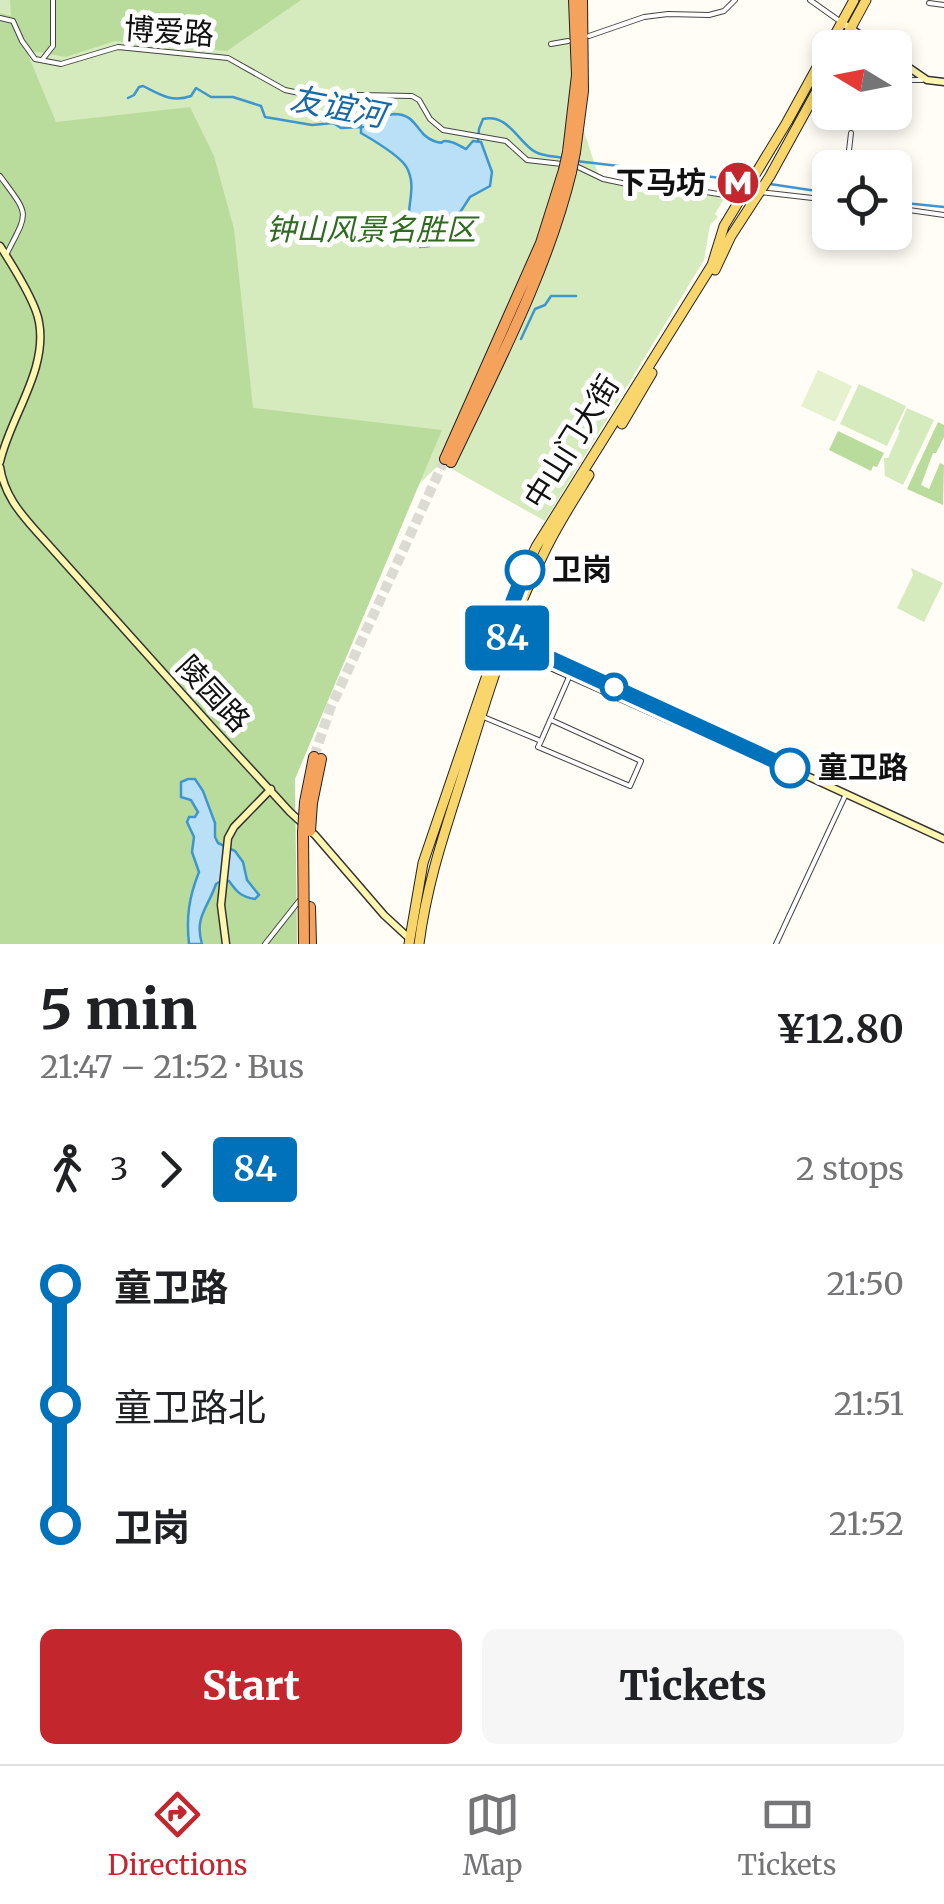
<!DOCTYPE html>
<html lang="en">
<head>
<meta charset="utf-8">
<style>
  body { margin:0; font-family:Merriweather,"Noto Sans SC",serif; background:#f6f6f6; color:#202124; height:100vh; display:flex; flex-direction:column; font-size:38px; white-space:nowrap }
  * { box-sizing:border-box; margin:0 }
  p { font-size:32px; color:#757577 }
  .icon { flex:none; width:55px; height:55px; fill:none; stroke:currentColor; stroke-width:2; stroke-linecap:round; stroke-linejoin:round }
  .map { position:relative; height:944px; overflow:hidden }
  .sheet { display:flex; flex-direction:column; background:#fff; flex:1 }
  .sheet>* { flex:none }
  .badge { padding:0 20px; border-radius:8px; font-size:35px; line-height:65px }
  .needle { width:65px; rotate:280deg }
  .tools { position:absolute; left:812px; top:30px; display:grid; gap:20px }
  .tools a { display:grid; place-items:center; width:100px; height:100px; border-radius:15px; background:#fff; box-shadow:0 5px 15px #0003; font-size:50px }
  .map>.badge { position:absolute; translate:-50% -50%; box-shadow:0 0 0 5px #fff }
  .legs { display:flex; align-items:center; gap:15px; height:110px; padding:0 40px; font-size:32px }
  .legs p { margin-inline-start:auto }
  .headline { display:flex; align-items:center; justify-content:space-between; height:170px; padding:0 40px }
  h1 { font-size:55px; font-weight:800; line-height:75px }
  .action { display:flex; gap:20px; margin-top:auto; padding:20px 40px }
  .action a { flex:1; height:115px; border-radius:15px; background:#c4262e; color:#fff; font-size:40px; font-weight:800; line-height:115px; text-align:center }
  .action a+a { background:#f6f6f6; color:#202124 }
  ul { padding:0 40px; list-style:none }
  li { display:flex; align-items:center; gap:35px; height:120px; font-size:38px }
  li i { display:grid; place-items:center; width:15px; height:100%; margin:0 12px; background:currentColor }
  li i::after { content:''; width:25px; height:25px; margin:-12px; border:8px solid; border-radius:50%; background:#fff }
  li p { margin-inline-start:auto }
  li:first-child i { background:linear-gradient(#0000 50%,currentColor 0) }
  li:last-child i { background:linear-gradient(currentColor 50%,#0000 0) }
  .tabs { display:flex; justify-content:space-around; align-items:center; height:140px; border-top:2px solid #e0e0e0; background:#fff; font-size:28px; color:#757577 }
  .tabs a { display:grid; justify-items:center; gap:5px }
  .tabs .current { color:#c4262e }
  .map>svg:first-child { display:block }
  .green { fill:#d5ebbd }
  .forest { fill:#b9dc9c }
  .pitch { fill:#e6f2cf }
  .water { fill:#b9e0f7; stroke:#3f96cf; stroke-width:2.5 }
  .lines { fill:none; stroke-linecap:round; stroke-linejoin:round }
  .stream { stroke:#3f96cf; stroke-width:2.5 }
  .highway-tunnel { stroke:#dbdad3; stroke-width:10; stroke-dasharray:10 5; stroke-linecap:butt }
  .street-casing { stroke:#444; stroke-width:6 }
  .secondary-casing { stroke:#333; stroke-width:9 }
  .primary-casing { stroke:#222; stroke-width:11 }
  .highway-casing { stroke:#222; stroke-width:12 }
  .street { stroke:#fff; stroke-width:4 }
  .secondary { stroke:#fff6b0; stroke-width:6 }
  .primary { stroke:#f9d66b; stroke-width:9 }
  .highway { stroke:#f5a25d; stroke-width:10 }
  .highway-bridge-casing { stroke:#222; stroke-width:12; stroke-linecap:butt }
  .highway-bridge { stroke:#f5a25d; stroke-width:10 }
  .line-1-casing { stroke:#fff; stroke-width:22 }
  .line-1 { stroke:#0072bc; stroke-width:15 }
  .stop-1-dot { fill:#fff; stroke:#0072bc; stroke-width:5 }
  .labels { text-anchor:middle; stroke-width:10; stroke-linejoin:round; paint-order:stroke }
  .street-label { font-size:30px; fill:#111; stroke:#fff }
  .poi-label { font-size:30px; font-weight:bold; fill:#111; stroke:#fff; text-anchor:end }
  .park-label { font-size:30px; font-style:italic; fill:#2f6b1f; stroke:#fff }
  .stop-label { font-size:30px; font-weight:bold; fill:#111; stroke:#fff; text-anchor:start }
  .water-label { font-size:32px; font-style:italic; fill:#1768a6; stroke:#fff }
</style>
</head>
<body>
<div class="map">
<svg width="944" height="944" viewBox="0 0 944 944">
  <rect width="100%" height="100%" fill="#fffdf5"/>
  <path class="green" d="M0,0H572L575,104L600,180L621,186L715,196L724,199L715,214L718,217L710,225L704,260L545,521L441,463L420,483L0,944Z
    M859,384L906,406L887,446L840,424Z
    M907,408L934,420L903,485L885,476L884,458H888L900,431L898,429Z
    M911,568L943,583L924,622L897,608L913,575Z"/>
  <path class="forest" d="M10,0H301L227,51L115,41L66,57L26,50L56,122L190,107L214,156L234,229L253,408L442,430L295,779L297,944H0V13L11,16Z
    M938,422L944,425V437L936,453H933L921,485L929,489L940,463L944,465L943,505L907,489Z
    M838,431L884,453L877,467L873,466L871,471L829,450Z"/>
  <path class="pitch" d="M818,370L852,386L835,422L801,406Z"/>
  <path class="water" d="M394,114C418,114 415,134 434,141C448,146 437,138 451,142C456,143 461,147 466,149L473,141L481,142L492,172L490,186L470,197L461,211L453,219L444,222L429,246L420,247C395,220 421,195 407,168C401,156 373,140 361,133V120Z
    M188,779H195L203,791L215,823V837L218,843L235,851L243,862L247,880L259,895L255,899C241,897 237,892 229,881H221L216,884C208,908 194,917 202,944H189C186,917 189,897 199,872L192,852L194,837L187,822L189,817H195L198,812L191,800L181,797V782Z"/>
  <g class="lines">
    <path class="stream" d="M128,98L134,95L139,87L143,86C159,94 171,103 191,96L196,88L211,97H233L261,106L265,117L312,125L333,123L341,128L363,127
      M478,141L479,129L483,119C506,114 515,136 531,149C539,156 553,156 564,158
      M576,161L747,181
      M770,184L830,193
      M895,202L944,207
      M521,339L535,309L545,305L551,296H576"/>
    <path class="highway-tunnel" d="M314,757L330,709L445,459"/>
    <g class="street-casing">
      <path id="street" d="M810,0L841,22
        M929,3L944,5
        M0,18L13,21L22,41L35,59L61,64L118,47L228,58L285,90L304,94L412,96L419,100L430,119L443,130L506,141L527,160L562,164
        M589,36L644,17L668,14L709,15L724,11L735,0
        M551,44L568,41
        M42,60L53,46V0
        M895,80H922
        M576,166L603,179L641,187H675L737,197
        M847,168L851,133
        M0,176C30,217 29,210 6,255
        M746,197L759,192L830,200
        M895,208L944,215
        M481,716L541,741L538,747L630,786L641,761L551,720
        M541,741L573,668
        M265,944L299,901
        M776,944L846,794"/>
    </g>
    <g class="secondary-casing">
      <path id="secondary" d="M841,22L880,48
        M895,58L927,80L944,82
        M0,246C11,263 36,303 39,322C48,370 10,417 0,462
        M0,467C4,494 19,512 37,532L212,727L290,812L315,835L384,915L410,939
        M505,637L944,839
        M502,645L672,721L688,724
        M226,944L221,905L228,838L234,827L271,789"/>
    </g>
    <g class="primary-casing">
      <path id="primary" d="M840,48L866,0
        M715,270L731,236L770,176L830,67
        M622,424L652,373
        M409,944L423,863L517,587L536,547L712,265L724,226L787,122L854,0
        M419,944C428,876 448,823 468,758C489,689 511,619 543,555C556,527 573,501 589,475"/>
    </g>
    <g class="highway-casing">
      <path id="highway" d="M568,152L577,75L574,0
        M575,152L583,91L582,0
        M445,459L541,243L564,170
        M451,462C495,369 547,272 571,172
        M305,802L314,757
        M312,803L321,759
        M310,907L311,944"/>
    </g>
    <use href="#street" class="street"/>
    <use href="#secondary" class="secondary"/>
    <use href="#primary" class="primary"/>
    <use href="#highway" class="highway"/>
    <g class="highway-bridge-casing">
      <path id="highway-bridge" d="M564,170L568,152
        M571,172L575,152
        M310,831L312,803
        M304,944L303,832L305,802"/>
    </g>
    <use href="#highway-bridge" class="highway-bridge"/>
  </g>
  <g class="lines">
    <g class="line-1-casing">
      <path id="line-1" d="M525,570L500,635L790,768"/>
    </g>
    <use href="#line-1" class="line-1"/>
  </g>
  <defs>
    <g id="metro-disc" transform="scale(2.25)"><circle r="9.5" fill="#c4262e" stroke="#fff"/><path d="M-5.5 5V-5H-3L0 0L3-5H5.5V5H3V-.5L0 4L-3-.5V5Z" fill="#fff"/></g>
  </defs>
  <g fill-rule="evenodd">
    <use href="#metro-disc" x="738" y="183"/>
  </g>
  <g class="stop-1-dot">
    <circle cx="525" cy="570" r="18"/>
    <circle cx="614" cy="687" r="12"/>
    <circle cx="790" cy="768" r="18"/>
  </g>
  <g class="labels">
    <g class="street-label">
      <text transform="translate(169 32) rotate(4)" y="10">博爱路</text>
      <text transform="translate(572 442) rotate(-58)" y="10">中山门大街</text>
      <text transform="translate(213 694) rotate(47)" y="10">陵园路</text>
    </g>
    <g class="poi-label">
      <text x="706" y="193">下马坊</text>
    </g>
    <g class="park-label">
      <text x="371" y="240">钟山风景名胜区</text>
    </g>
    <g class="stop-label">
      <text x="552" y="580">卫岗</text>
      <text x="818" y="778">童卫路</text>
    </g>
    <g class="water-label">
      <text transform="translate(338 107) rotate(11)" y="11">友谊河</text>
    </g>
  </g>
</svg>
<div class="tools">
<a><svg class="needle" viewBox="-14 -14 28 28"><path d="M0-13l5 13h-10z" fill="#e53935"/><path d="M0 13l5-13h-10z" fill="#757577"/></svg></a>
<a><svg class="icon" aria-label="locate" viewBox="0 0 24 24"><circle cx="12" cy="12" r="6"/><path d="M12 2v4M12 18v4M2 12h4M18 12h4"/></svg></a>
</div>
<b class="badge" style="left:507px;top:638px;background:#0072bc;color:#fff">84</b>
</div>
<section class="sheet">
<div class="headline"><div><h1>5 min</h1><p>21:47 – 21:52 · Bus</p></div><b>¥12.80</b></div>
<div class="legs"><svg class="icon" aria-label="walk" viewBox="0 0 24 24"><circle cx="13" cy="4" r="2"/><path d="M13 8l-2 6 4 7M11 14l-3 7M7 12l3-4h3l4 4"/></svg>3<svg class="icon" aria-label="forward" viewBox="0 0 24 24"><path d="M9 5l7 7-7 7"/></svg><b class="badge" style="background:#0072bc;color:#fff">84</b><p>2 stops</p></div>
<ul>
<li><i style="color:#0072bc"></i><b>童卫路</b><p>21:50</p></li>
<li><i style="color:#0072bc"></i><span>童卫路北</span><p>21:51</p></li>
<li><i style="color:#0072bc"></i><b>卫岗</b><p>21:52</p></li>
</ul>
<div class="action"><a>Start</a><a>Tickets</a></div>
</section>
<nav class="tabs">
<a class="current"><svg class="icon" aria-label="directions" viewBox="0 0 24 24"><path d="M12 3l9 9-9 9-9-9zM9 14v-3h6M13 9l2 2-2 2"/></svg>Directions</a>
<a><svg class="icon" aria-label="map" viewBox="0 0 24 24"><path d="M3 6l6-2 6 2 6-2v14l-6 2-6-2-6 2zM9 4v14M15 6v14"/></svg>Map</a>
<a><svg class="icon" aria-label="tickets" viewBox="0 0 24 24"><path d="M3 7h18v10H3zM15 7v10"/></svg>Tickets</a>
</nav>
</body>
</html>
